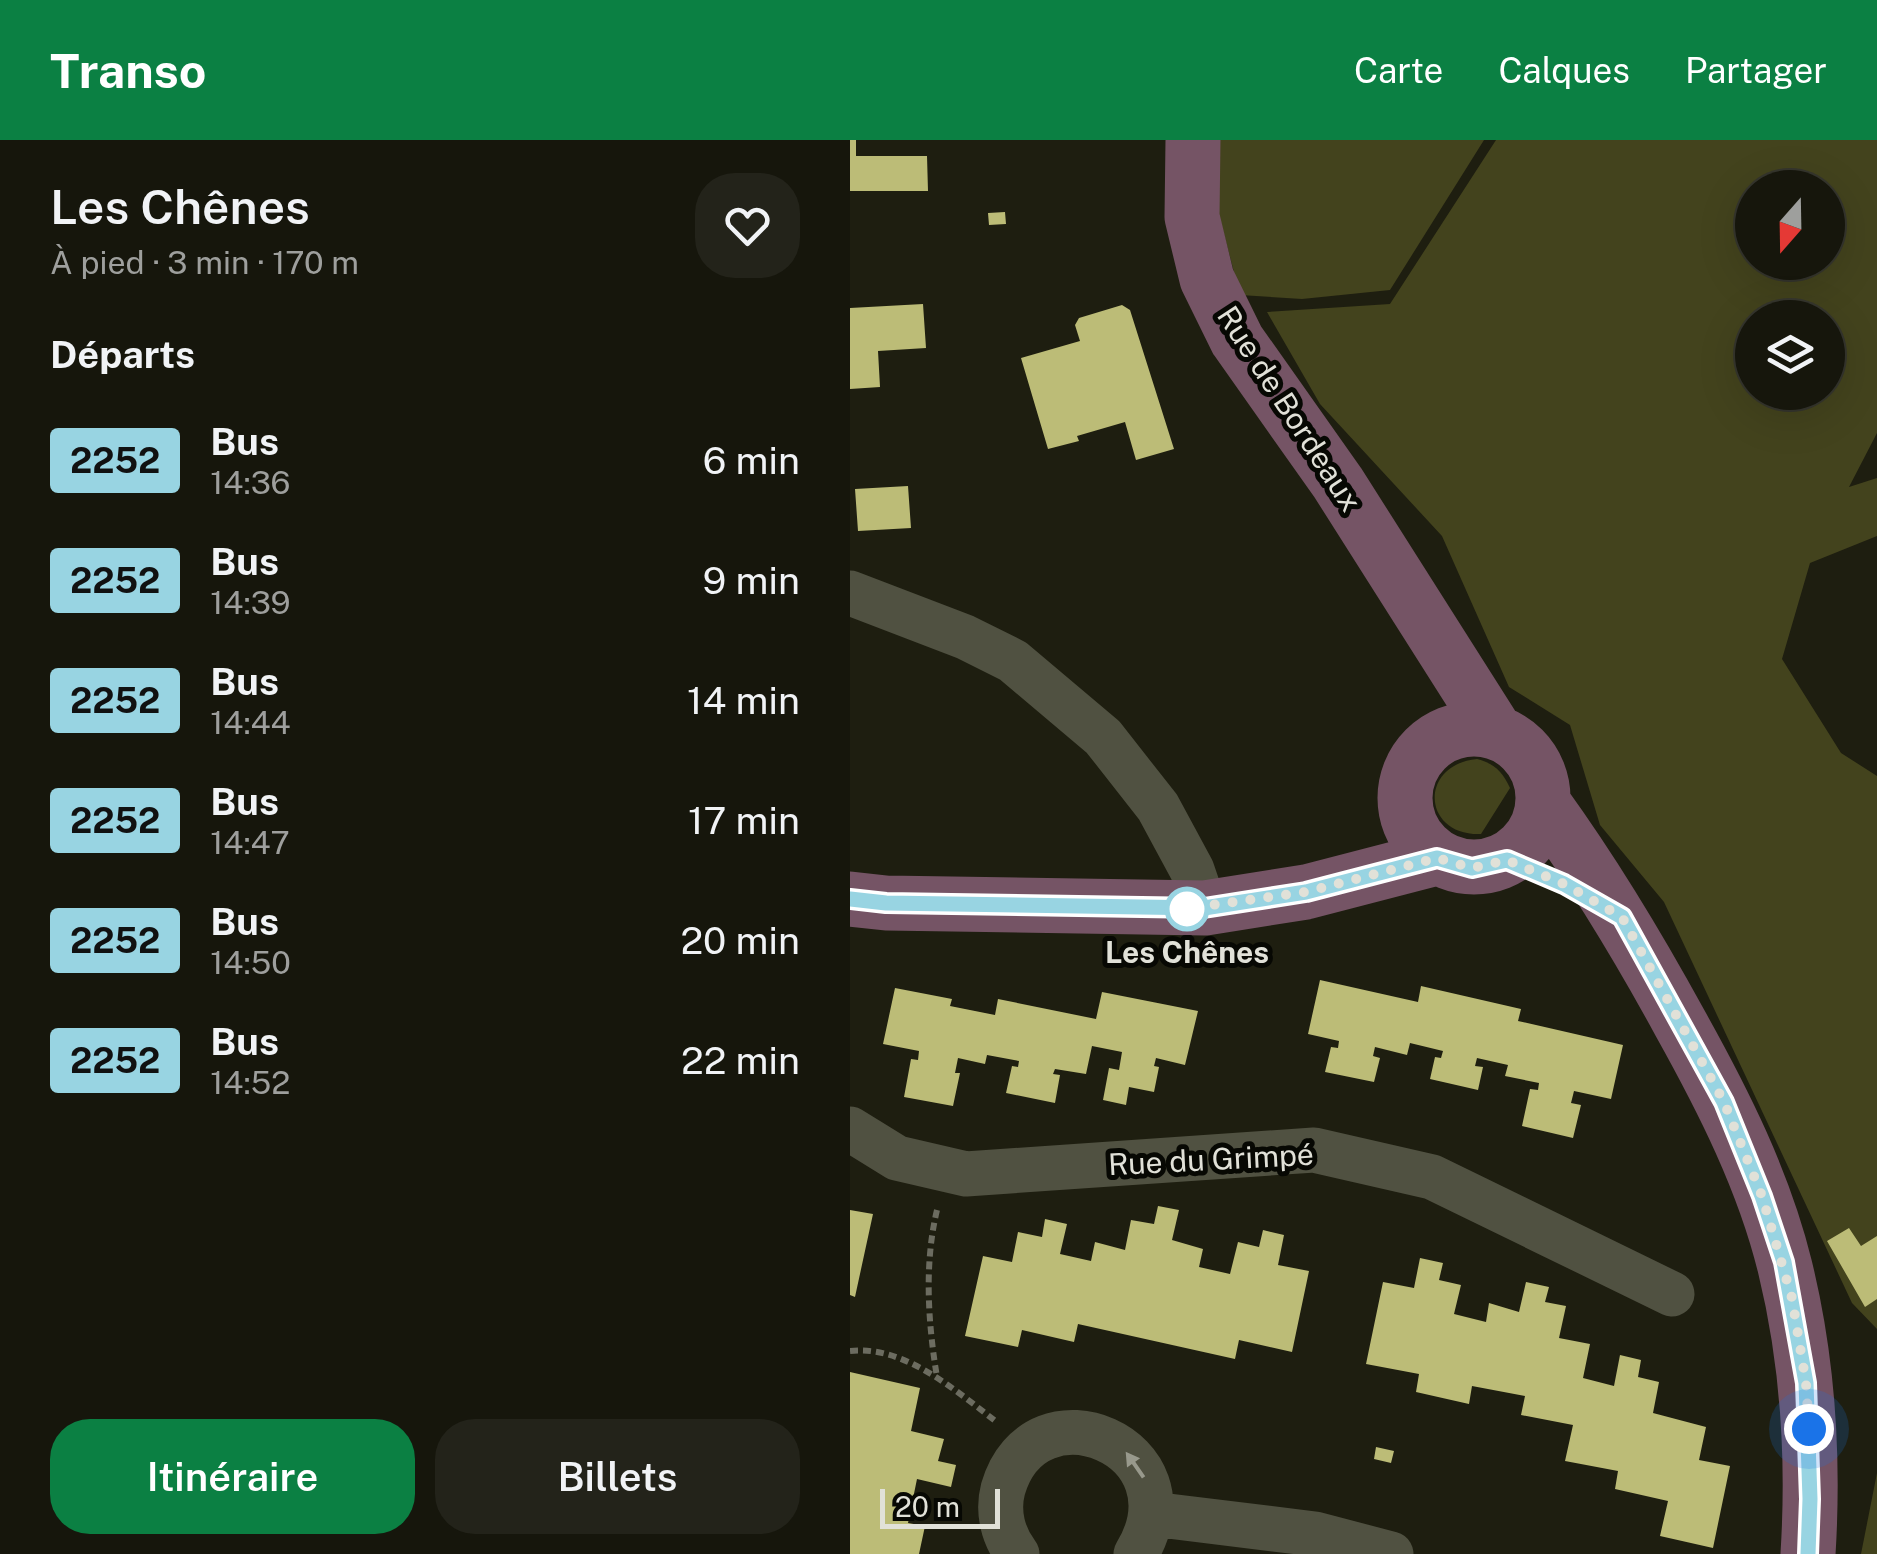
<!DOCTYPE html>
<html lang="fr">
<head>
<meta charset="utf-8">
<style>
  body { margin:0; font-family:"Public Sans",sans-serif; background:#23231a; color:#f1f3f6; height:100vh; display:flex; flex-direction:column; font-size:38px; white-space:nowrap }
  * { box-sizing:border-box; margin:0 }
  p { font-size:32px; color:#9e9f9d }
  .icon { flex:none; width:55px; height:55px; fill:none; stroke:currentColor; stroke-width:2; stroke-linecap:round; stroke-linejoin:round }
  .map { position:relative; flex:1; overflow:hidden }
  .details { display:flex; flex-direction:column; background:#16160c; width:850px }
  .details>* { flex:none }
  .badge { padding:0 20px; border-radius:8px; font-size:35px; line-height:65px }
  .needle { width:65px; rotate:200deg }
  .fabs { position:absolute; left:885px; top:30px; display:grid; gap:20px }
  .fabs a { display:grid; place-items:center; width:110px; height:110px; border-radius:50%; background:#16160c; box-shadow:0 10px 40px #0002,0 0 0 2px #35352d; font-size:50px }
  .scale { position:absolute; left:30px; bottom:25px; width:120px; box-sizing:border-box; padding-left:10px; border:5px solid #e1e1d8; border-top:0; font-size:28px; line-height:35px; white-space:nowrap; color:#e1e1d8; -webkit-text-stroke:8px #070803; paint-order:stroke }
  .you { position:absolute; width:50px; height:50px; margin:-25px; border:8px solid #fff; border-radius:50%; background:#1a73e8; box-shadow:0 0 0 15px #1a73e833 }
  .map>.badge { position:absolute; translate:-50% -50%; box-shadow:0 0 0 5px #fff }
  h2 { padding:0 50px; font-size:38px; line-height:90px }
  .round { display:grid; place-items:center; flex:none; width:105px; height:105px; border-radius:40px; background:#23231a }
  .head { display:flex; align-items:center; justify-content:space-between; height:170px; padding:0 50px }
  h1 { font-size:48px; font-weight:600; line-height:75px }
  .action { display:flex; gap:20px; margin-top:auto; padding:20px 50px }
  .action a { flex:1; height:115px; border-radius:40px; background:#0b8043; color:#fff; font-size:40px; font-weight:600; line-height:115px; text-align:center }
  .action a+a { background:#23231a; color:#f1f3f6 }
  ul { padding:0; list-style:none }
  li { display:flex; align-items:center; gap:30px; height:120px; padding:0 50px }
  li div { flex:1 }
  li b { display:block; font-size:38px }
  li em { font-style:normal }
  li .badge { min-width:110px; font-weight:700; text-align:center }
  header { display:flex; align-items:center; gap:60px; box-sizing:border-box; height:140px; padding:0 50px; background:#0b8043; color:#fff }
  header strong { font-size:48px }
  nav { display:flex; gap:55px; margin-inline-start:auto; font-size:35px }
  main { display:flex; flex:1; min-height:0 }
  .map>svg:first-child { display:block }
  .green { fill:#43431d; fill-rule:evenodd }
  .building { fill:#bcbc77 }
  .lines { fill:none; stroke-linecap:round; stroke-linejoin:round }
  .path { stroke:#6c6c60; stroke-width:6; stroke-dasharray:8 5; stroke-linecap:butt }
  .street { stroke:#505141; stroke-width:45 }
  .secondary { stroke:#755465; stroke-width:55 }
  .oneway { fill:#98998c }
  .line-casing { stroke:#fff; stroke-width:22 }
  .line { stroke:#98d4e2; stroke-width:15 }
  .walk { stroke:#e1e1d8; stroke-width:10; stroke-dasharray:0 18 }
  .stop-dot { fill:#fff; stroke:#98d4e2; stroke-width:5 }
  .labels { text-anchor:middle; stroke-width:10; stroke-linejoin:round; paint-order:stroke }
  .street-label { font-size:30px; fill:#e1e1d8; stroke:#070803 }
  .stop-label { font-size:30px; font-weight:bold; fill:#e1e1d8; stroke:#070803 }
</style>
</head>
<body>
<header>
<strong>Transo</strong>
<nav><a>Carte</a><a>Calques</a><a>Partager</a></nav>
</header>
<main>
<section class="details">
<div class="head"><div><h1>Les Chênes</h1><p>À pied · 3 min · 170 m</p></div><a class="round"><svg class="icon" aria-label="heart" viewBox="0 0 24 24"><path d="M12 20l-8-8c-3-5 5-10 8-4 3-6 11-1 8 4z"/></svg></a></div>
<h2>Départs</h2>
<ul>
<li><span class="badge" style="background:#98d4e2;color:#111">2252</span><div><b>Bus</b><p>14:36</p></div><em>6 min</em></li>
<li><span class="badge" style="background:#98d4e2;color:#111">2252</span><div><b>Bus</b><p>14:39</p></div><em>9 min</em></li>
<li><span class="badge" style="background:#98d4e2;color:#111">2252</span><div><b>Bus</b><p>14:44</p></div><em>14 min</em></li>
<li><span class="badge" style="background:#98d4e2;color:#111">2252</span><div><b>Bus</b><p>14:47</p></div><em>17 min</em></li>
<li><span class="badge" style="background:#98d4e2;color:#111">2252</span><div><b>Bus</b><p>14:50</p></div><em>20 min</em></li>
<li><span class="badge" style="background:#98d4e2;color:#111">2252</span><div><b>Bus</b><p>14:52</p></div><em>22 min</em></li>
</ul>
<div class="action"><a>Itinéraire</a><a>Billets</a></div>
</section>
<div class="map">
<svg width="1027" height="1414" viewBox="0 0 1027 1414">
  <rect width="100%" height="100%" fill="#1e1e10"/>
  <path class="green" d="M366,0H634L540,150L452,159L390,155L369,75Z
    M646,0H1027V293L999,347L1027,338V396L960,423L932,519L991,613L1027,636V1189L1002,1163L814,762L750,685L720,585L659,547L592,396L470,264L417,172L540,164ZM902,48H978V122H902ZM902,178H978V252H902Z
    M627,619C645,624 652,631 660,648L631,694C572,696 568,625 627,619Z
    M1027,1333V1414H1011Z"/>
  <path class="building" d="M0,0H6V16H77L78,51H0Z
    M155,72L156,84L139,85L138,73Z
    M73,164L76,208L28,211L30,247L0,249V168Z
    M272,165L280,170L324,309L286,320L275,282L227,296L229,301L198,309L171,218L230,201L225,185L229,178Z
    M58,346L61,388L8,391L5,349Z
    M470,840L568,862L571,846L671,869L668,881L773,905L761,959L724,951L721,963L731,965L723,998L672,986L680,949L688,950L689,943L655,936L658,925L627,918L625,926L633,927L628,950L580,939L585,917L591,918L593,911L560,903L557,915L525,907L523,916L530,918L524,942L475,932L481,907L488,908L489,901L458,894Z
    M45,848L102,859L100,866L145,875L148,859L246,879L252,852L348,871L335,925L306,918L304,926L309,927L304,952L279,947L276,965L253,960L259,928L269,930L272,912L242,906L236,934L205,929L203,934L210,935L205,963L156,953L162,926L168,927L169,921L137,915L135,924L108,918L105,933H110L103,966L54,957L61,919L68,920L69,911L33,904Z
    M308,1066L329,1070L322,1100L353,1109L349,1127L380,1134L388,1102L409,1107L413,1090L434,1095L428,1125L459,1131L442,1212L389,1200L385,1219L228,1184L224,1202L172,1190L168,1207L115,1196L133,1116L162,1122L168,1092L192,1097L195,1079L217,1084L210,1114L241,1121L245,1102L275,1110L281,1080L304,1084Z
    M0,1070L23,1074L5,1157L0,1155Z
    M999,1088L1011,1106L1027,1096V1159L1015,1167L977,1101Z
    M570,1118L593,1123L589,1140L611,1145L604,1174L636,1182L639,1163L669,1172L676,1142L699,1147L695,1162L716,1166L709,1198L740,1204L733,1238L764,1246L770,1215L791,1220L788,1237L809,1242L803,1273L856,1287L849,1320L880,1326L863,1408L810,1396L818,1361L765,1349L768,1331L715,1321L723,1285L671,1275L675,1256L622,1246L619,1264L566,1252L569,1234L516,1224L533,1142L564,1148Z
    M0,1232L70,1248L61,1291L94,1299L88,1321L106,1325L101,1347L67,1339L58,1383L75,1386L69,1414H0Z
    M526,1307L544,1311L541,1323L524,1319Z"/>
  <g class="lines">
    <path class="path" d="M87,1070C74,1124 78,1183 87,1237
      M0,1211C55,1205 106,1251 148,1283"/>
    <path class="street" d="M0,453L115,497L163,521L253,597L308,667L342,730L355,768
      M0,989L47,1018L116,1034L464,1010L582,1037L822,1154
      M302,1374L465,1394L541,1414
      M167,1414C153,1396 147,1372 153,1349C185,1238 351,1307 286,1414"/>
    <path class="secondary" d="M343,0L342,77L357,139L387,200L488,343L646,592
      M555 658a69 69 0 1 1 138 0a69 69 0 1 1-138 0Z
      M694,664C746,736 788,806 830,883C873,960 914,1041 935,1127C958,1221 964,1318 958,1414
      M0,759L36,763L355,768L456,752L587,718"/>
  </g>
  <defs><path id="oneway-solid" d="M-6-.8H1V-3.2L6.5 0L1 3.2V.8H-6Z" transform="scale(2.5)"/></defs>
  <use class="oneway" href="#oneway-solid" transform="translate(285 1325) rotate(-125)"/>
  <g class="lines">
    <g class="line-casing">
      <path id="line" d="M0,759L36,763L354,768L456,752L587,718L622,728L657,720L714,744L772,777L874,962L912,1056L934,1122L956,1243L960,1359L958,1414"/>
    </g>
    <use href="#line" class="line"/>
    <path class="walk" d="M337,769H333L456,752L587,718L622,728L657,720L714,744L772,777L874,962L912,1056L942,1158L956,1243L959,1289"/>
  </g>
  <circle class="stop-dot" cx="337" cy="769" r="20"/>
  <g class="labels">
    <g class="street-label">
      <text transform="translate(439 269) rotate(57)" y="10">Rue de Bordeaux</text>
      <text transform="translate(361 1020) rotate(-3)" y="10">Rue du Grimpé</text>
    </g>
    <g class="stop-label">
      <text x="337" y="823">Les Chênes</text>
    </g>
  </g>
</svg>
<div class="fabs">
<a><svg class="needle" viewBox="-14 -14 28 28"><path d="M0-13l5 13h-10z" fill="#e53935"/><path d="M0 13l5-13h-10z" fill="#9e9f9d"/></svg></a>
<a><svg class="icon" aria-label="layers" viewBox="0 0 24 24"><path d="M12 4l9 5-9 5-9-5zM3 14l9 5 9-5"/></svg></a>
</div>
<div class="scale">20 m</div>
<div class="you" style="left:959px;top:1289px"></div>
</div>
</main>
</body>
</html>
